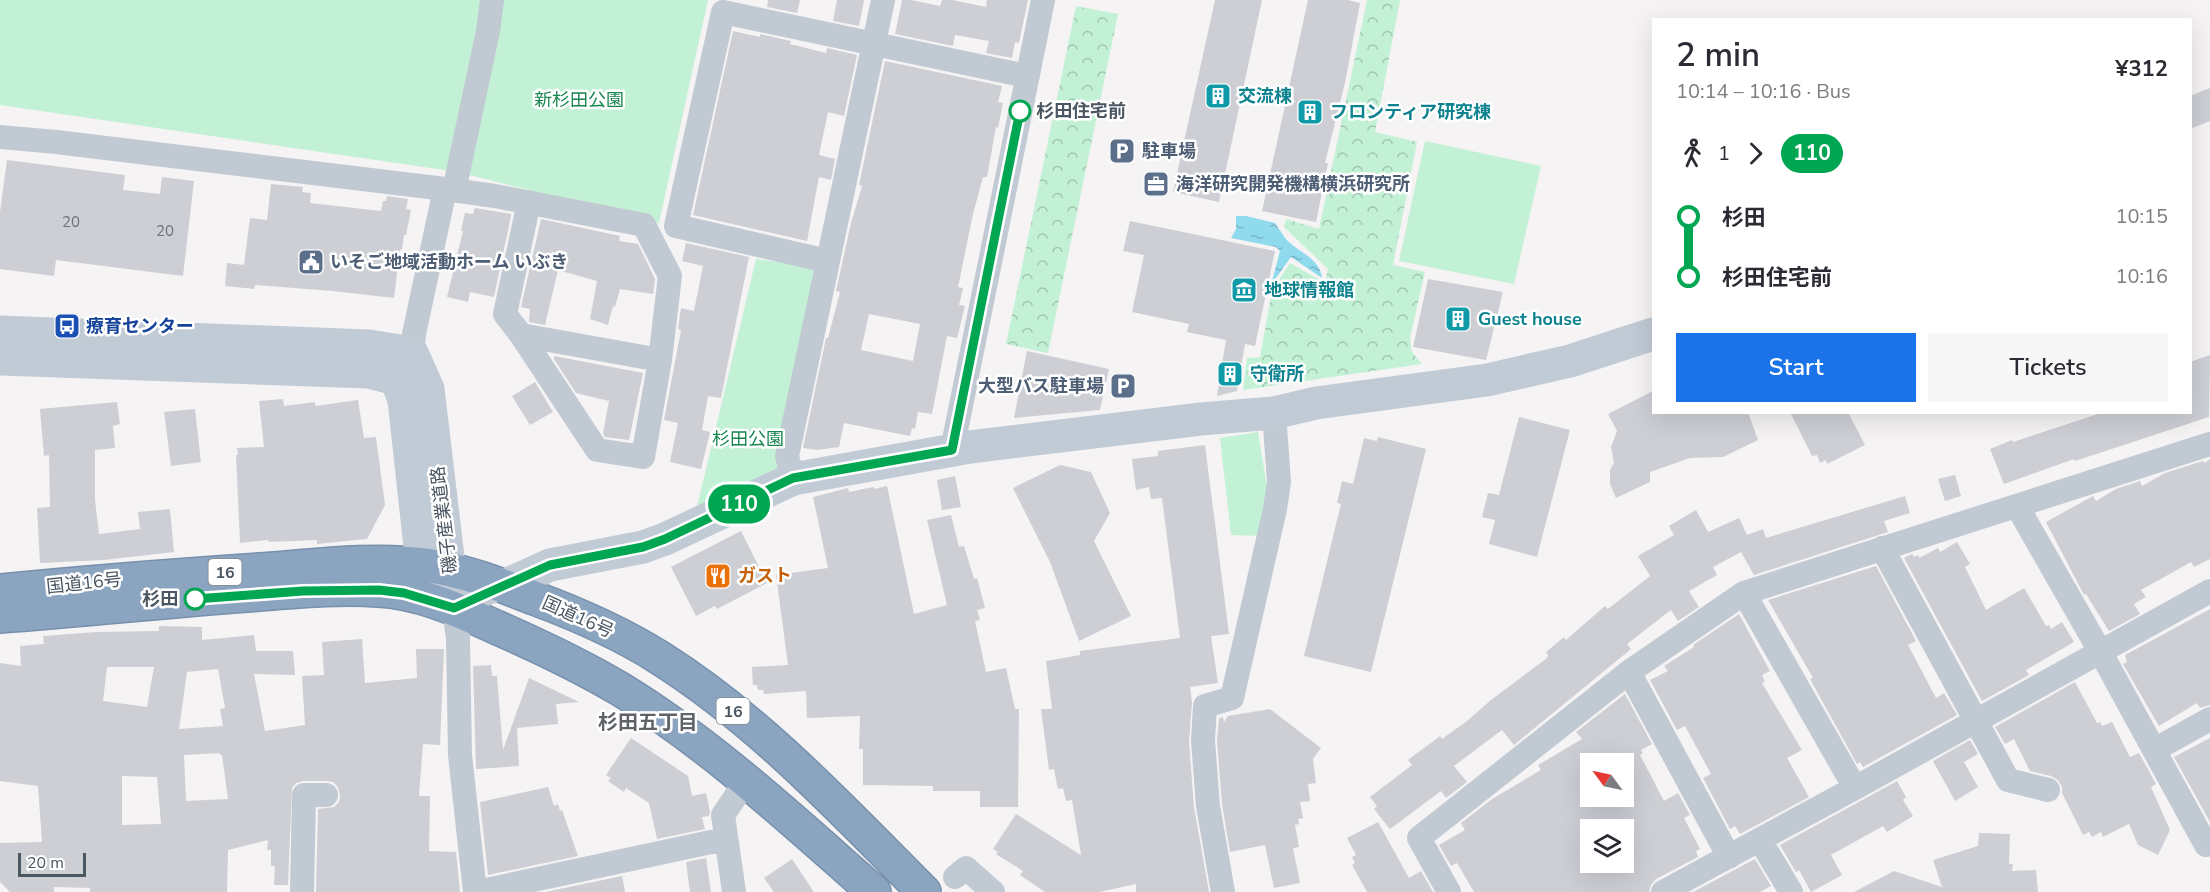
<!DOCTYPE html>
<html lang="en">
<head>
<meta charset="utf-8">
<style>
  body { margin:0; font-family:"Nunito Sans","Noto Sans JP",sans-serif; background:#f7f7f7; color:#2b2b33; height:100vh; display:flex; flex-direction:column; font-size:22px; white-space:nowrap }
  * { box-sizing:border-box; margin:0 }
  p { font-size:20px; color:#7c7c81 }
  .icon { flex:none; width:33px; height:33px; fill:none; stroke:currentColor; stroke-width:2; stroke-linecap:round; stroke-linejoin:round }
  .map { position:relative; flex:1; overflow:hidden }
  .panel { position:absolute; left:1652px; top:18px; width:540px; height:396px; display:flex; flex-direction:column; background:#fff; border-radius:0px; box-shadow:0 6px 24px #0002 }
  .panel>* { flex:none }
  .badge { padding:0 12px; border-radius:20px; font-size:21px; line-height:39px }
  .needle { width:39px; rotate:303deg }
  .buttons { position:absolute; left:1580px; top:753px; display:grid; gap:12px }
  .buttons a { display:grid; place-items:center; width:54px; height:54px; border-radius:0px; background:#fff; box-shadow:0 6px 24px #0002; font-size:30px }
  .scale { position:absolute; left:18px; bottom:15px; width:68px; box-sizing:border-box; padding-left:6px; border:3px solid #4a5661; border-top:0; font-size:16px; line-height:21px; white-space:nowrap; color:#4a5661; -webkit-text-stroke:4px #fff; paint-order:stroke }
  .map>.badge { position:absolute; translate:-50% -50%; box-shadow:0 0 0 3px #fff }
  .legs { display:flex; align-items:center; gap:9px; height:66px; padding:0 24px; font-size:20px }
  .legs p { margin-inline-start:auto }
  .overview { display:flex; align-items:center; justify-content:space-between; height:102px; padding:0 24px }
  h1 { font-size:33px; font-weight:600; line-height:45px }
  .primary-button { display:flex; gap:12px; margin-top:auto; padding:12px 24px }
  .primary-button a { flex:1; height:69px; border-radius:0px; background:#1a73e8; color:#fff; font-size:24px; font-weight:600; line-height:69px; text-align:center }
  .primary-button a+a { background:#f7f7f7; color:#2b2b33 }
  ul { padding:0 24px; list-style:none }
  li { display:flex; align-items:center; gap:21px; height:60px; font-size:22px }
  li i { display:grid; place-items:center; width:9px; height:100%; margin:0 8px; background:currentColor }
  li i::after { content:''; width:15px; height:15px; margin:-8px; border:4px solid; border-radius:50%; background:#fff }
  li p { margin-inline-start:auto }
  li:first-child i { background:linear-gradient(#0000 50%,currentColor 0) }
  li:last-child i { background:linear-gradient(currentColor 50%,#0000 0) }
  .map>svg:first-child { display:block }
  .forest { fill:url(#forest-crowns) }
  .park { fill:#c3f1d5 }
  .water { fill:url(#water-ripples) }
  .building { fill:#cdcfd5; fill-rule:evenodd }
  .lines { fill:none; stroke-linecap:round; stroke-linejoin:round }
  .highway-casing { stroke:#7690ad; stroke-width:36 }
  .street { stroke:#c1cad2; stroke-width:24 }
  .secondary { stroke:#c1cbd6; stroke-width:33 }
  .highway { stroke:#8ba5c1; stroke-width:33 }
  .line-1-casing { stroke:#fff; stroke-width:14 }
  .line-1 { stroke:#00a651; stroke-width:9 }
  .stop-1-dot { fill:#fff; stroke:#00a651; stroke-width:3 }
  .labels { text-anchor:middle; stroke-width:5; stroke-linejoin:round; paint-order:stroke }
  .number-label { font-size:15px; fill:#6b747e }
  .shield { fill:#fff; stroke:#808990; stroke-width:1.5 }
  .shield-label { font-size:16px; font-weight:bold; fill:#4a5661 }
  .culture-label { font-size:18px; font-weight:bold; fill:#0d838f; stroke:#fff; text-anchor:start }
  .park-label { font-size:18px; fill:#17864f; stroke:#fff }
  .stop-label { font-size:18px; font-weight:bold; fill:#4a5661; stroke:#fff; text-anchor:start }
  .service-label { font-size:18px; font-weight:bold; fill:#4e5e75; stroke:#fff; text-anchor:start }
  .transit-label { font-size:18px; font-weight:bold; fill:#164399; stroke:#fff; text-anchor:start }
  .street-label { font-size:18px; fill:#4a5661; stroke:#fff }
  .food-label { font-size:18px; font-weight:bold; fill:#c56008; stroke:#fff; text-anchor:start }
  .neighbourhood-label { font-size:20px; font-weight:bold; fill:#5f6368; stroke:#fff }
</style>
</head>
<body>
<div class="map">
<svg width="2210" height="892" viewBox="0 0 2210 892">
  <defs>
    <pattern id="forest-crowns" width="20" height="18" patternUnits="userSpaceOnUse" patternTransform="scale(1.5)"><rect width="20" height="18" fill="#c3f1d5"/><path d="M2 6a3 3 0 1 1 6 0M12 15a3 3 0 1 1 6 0" fill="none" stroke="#a0c6b0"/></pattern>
    <pattern id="water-ripples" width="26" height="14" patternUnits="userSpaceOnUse" patternTransform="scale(1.5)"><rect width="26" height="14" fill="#90daee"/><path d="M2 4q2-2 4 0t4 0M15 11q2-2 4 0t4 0" fill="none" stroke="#78b4c4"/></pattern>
  </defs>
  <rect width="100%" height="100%" fill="#f5f3f3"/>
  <path class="forest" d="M1367,0H1400L1375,132L1417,142L1393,265L1425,272L1410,338L1412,352L1422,364L1243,390L1247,358L1260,357L1272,291L1290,263L1325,283L1328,269L1284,227L1286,219L1319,229Z
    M1076,6L1118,14L1048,353L1006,344Z"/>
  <path class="park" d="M0,0H708L659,223L458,172L0,105Z
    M1425,141L1541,166L1514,284L1399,261Z
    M756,259L821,268L779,470L697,507Z
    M1258,432L1267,487L1261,536L1231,535L1220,438Z"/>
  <path class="water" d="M1236,216H1246L1275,223C1280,230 1284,238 1290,243C1303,254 1320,260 1322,278L1291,257L1271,285L1280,251L1276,247L1231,238L1236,229Z"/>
  <path class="building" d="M768,0H800L797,13L767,7Z
    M837,0H864L859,26L833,21Z
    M902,0H911L940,6L942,0H952L986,7L987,0H1028L1019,43L1015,42L1012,58L986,53L989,41L955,35L953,46L895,34Z
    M1215,0H1262L1219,202L1173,192Z
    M1308,0H1348L1360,3L1345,83L1325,163H1328L1316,222L1262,211Z
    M733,31L760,37V34L791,41L790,44L826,53L827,48L857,55L844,116L828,112L819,155L835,159L831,180L819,177L807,241L693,215Z
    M885,61L1002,86L998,102L1003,103L998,128L996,127L987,177H983L973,214L958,287L963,288L959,305L965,306L957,338L947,336L932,414L918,412L915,429L912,428L910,436L844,423L839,447L817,450L803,448L826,338H828L840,292L836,291L851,223L862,186L859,185ZM869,314L920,324L913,361L861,350Z
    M2210,88V121L2190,129V96Z
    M7,160L125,175L123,190L160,194L162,177L194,181L183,276L56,260L54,276L0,269V212Z
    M271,184L303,187L302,192L311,193L310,203L381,211L383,201H386L387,196L408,199L406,209L411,210L406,235H404L402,250L400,249L394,298L333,291L255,285L254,289L225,286L227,263L244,265L250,218L267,220Z
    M475,208L511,214V216L494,297L470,292L468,302L447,297L463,231H461L465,213L473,214Z
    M541,219L620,236L619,241L638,244L655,279L653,294L620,289L615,307L613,306L608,325L590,319L597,281L558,270L545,325L529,322L530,309L521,307Z
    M1130,221L1275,251L1255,346L1245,344L1237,391L1217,396L1226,340L1187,332L1189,324L1132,312L1144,255L1123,251Z
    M686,243L749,257L721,398L708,396L702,430L710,432L701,469L670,462L678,423L664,420L681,330L678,329L681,308L694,311L703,266L682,261Z
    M1428,279L1503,292L1486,360L1413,347Z
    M1027,351L1109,369L1100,410L1014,418Z
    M2210,355L2209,417L2075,461L2074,459L2004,484L1990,449L2012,440L2013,442L2104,412H2190V362Z
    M554,356L643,373L629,440L605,437L603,433L609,401L576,393L554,359Z
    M535,382L553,412L530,425L512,396Z
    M1653,391V412H1748L1758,440L1723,457L1690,458L1650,472V482L1616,498L1610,484V470L1614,463L1611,447L1617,431L1608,414Z
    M283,399L284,406L315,402V406L358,400L364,438L376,437L385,505L367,539L317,544V540L269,542L268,540L240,543L236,455H238L237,448L264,447L259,401Z
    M117,402L120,424L113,426L115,448L95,450V500L99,534L140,529L138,512L170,509L174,552L104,560L40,563L37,508L50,507L49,455L44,456L40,409Z
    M195,409L201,462L171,466L164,412Z
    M1790,412H1848L1865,445L1827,464L1826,460L1820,463L1817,455L1812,456Z
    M1519,417L1570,430L1537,557L1489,544L1495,520L1482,517L1488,493L1499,495Z
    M1378,437L1426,449L1371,672L1304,656L1341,504L1337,503L1342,481L1353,484L1364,438L1377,441Z
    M1205,445L1229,634L1211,636L1218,683L1190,687L1192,702L1189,742L1194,807L1209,892H1136V884L1099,892H1045L1020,875L1023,871L996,854L998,852L993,849L1016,814L1081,855L1072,800L1066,801L1063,788L1058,789L1054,769L1049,770L1041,709H1052L1046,661L1080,655V651L1180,638L1162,498L1151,499L1149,487L1136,490L1132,459L1158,456V451Z
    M2210,459V559L2194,567L2191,562L2141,590L2146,597L2134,604L2140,614L2109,631L2086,594L2084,595L2046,522L2093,496L2096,501L2116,489L2140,481L2142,486L2165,473L2203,461L2204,463Z
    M1060,465L1091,472L1110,513L1094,541L1131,616L1079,641L1050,562L1013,488Z
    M1955,475L1961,496L1945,501L1938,479Z
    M955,476L961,507L942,510L937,480Z
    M887,486L914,614L947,605L927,520L951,515L959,547L964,546L974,579L977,578L985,608L977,610L980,620L975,621L986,672L1006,668L1015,709H1019L1018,807H980V791H933V786L863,785V749H859L860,716L807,718L806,691L764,694L763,690H758L757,685H753L752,667L788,665L776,575L828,568L813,497L848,488L849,492L873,487L874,489Z
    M1905,496L1910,513L1884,521L1888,532L1754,575L1741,552L1713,567L1717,575L1689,591L1699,607L1678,621L1671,610L1627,644L1631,649L1514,745L1502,730L1454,766L1467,782L1446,798L1441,791L1390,829L1374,809L1377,806L1370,797L1412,765L1408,760L1440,736L1442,739L1467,721L1491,700L1547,658L1548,655L1546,652L1564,637L1566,640L1605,606L1608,609L1650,576L1638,556L1674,535L1669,526L1696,510L1708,532L1739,518L1747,535L1763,529L1766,538Z
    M741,531L767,583L717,609L715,606L696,616L671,567Z
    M1957,542L1970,564L1965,567L1986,610L2024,588L2046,626L2049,625L2051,629L2062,622L2074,642L2026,670L2029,675L1982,701L1904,558L1912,554L1914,557L1918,555L1919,558L1938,548L1940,552Z
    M1876,566L1916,641L1908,645L1936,698L1944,693L1957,715L1863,767L1860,762L1857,764L1810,679L1813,678L1768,600Z
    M2210,609V705L2200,708L2197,703L2159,726L2123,664L2127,662L2125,655Z
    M1739,614L1770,671L1762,675L1765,682L1762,683L1802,750L1787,758L1809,797L1740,834L1735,826L1730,829L1703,778L1711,774L1685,726L1677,730L1650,680L1668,671L1664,666L1694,647L1693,645Z
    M159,626L202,627V640L254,635L256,651H293L295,675L254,674L265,731L305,725L302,676L324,675L322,642L362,639L365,683L417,678L416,649H444L440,745L423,744L419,796H430L429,851L456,852L460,892H316L318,809L334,807L339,802L340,796L338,787L333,782L326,781H303L296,783L292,788L288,885H274L275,866H271V850H267L268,840L228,850L227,892H90V888L54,887V892H10L0,882V843L42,842L38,786L0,781V663L21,666L20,646L44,644L43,636L97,632L159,631ZM107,667H154L147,707L103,701ZM218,669L225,708L220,709L223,726L179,729L187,672ZM220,753V755H222L228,799L186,801L184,755ZM122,776L157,777L161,824L122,825Z
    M491,665L492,676H497L503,750L529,678L579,702L556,704L558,724L517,728L519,766L476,769L473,666Z
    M2075,682L2097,723L2100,722L2102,726L2112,722L2130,757L2139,753L2156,784L2151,787L2170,830L2158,855L2138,845L2129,824L2103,837L2101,832L2092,837L2089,832L2083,835L2062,793V787L2058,780L2051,776L2030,771L2014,739L2005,744L1995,727Z
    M1625,694L1652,744L1641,750L1643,753L1640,755L1664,801L1678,793L1690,815L1684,818L1700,849L1696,851L1698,857L1656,879L1651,885L1649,892H1474L1457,863L1451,866L1439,845L1465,830L1461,823L1492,799L1541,770L1538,765L1582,739L1576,732ZM1590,764H1623V796H1590ZM1590,830H1623V862H1590Z
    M1270,709L1321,748L1313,759L1316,783L1308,784L1310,801L1300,802L1303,818L1298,819L1299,824L1295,825L1299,847L1293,848L1300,883L1274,888L1265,845L1230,852L1222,804L1217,741L1219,718L1223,717L1224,722L1228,716Z
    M631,738L688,776L692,796L706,793L710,812L709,816L702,817L705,829L657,839L649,803L626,788L624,792L608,781L611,778L606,775Z
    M2210,738V822L2174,757Z
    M1970,740L1978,754L1964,762L1978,787L1955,801L1933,761Z
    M1897,781L1906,797L1903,800L1913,816L1887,832L1883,826L1831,855L1842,875L1811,892L1799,870L1796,872L1780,845Z
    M548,787L554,806L558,804L560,811L562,810L578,856L488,875L480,802Z
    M1378,822L1409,878L1421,871L1433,892H1367L1352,865L1355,863L1352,857L1356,855L1347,838Z
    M1979,833L2010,834L2009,864H2013L2012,871L2036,870L2038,892H1854L1894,871L1942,887L1933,860L1978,846Z
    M706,858L711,892H690L686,862Z
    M792,859L814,892H774L764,878Z
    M1755,859L1771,886L1760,892H1693Z
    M622,876L625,892H545Z"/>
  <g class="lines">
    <g class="highway-casing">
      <path id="highway" d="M0,591C91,582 183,575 274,569C323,565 376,559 425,565C462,570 499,584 534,598C577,614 621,633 660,658C760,721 841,809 924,892
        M0,616C83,610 165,601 247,595C290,592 335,587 378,590C421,592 460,611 498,628C539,646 581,666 620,689C712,745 793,821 874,892"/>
    </g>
    <path class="street" d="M0,137L56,142L445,189L414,334L412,353L404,366
      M445,189L495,196L644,225L670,276L660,360L643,457L597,450L521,335L660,360
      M454,191L488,31L492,0
      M827,261L676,226L723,12L1026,76
      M521,335L505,314L529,202
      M952,450L1043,0
      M793,479L787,456L883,0
      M2017,506L2101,653L2206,845L2210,843
      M1882,548L2008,780L2048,790
      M1744,593L1855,788
      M1629,672L1729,857
      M2154,750L2210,719
      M1760,840L1791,892
      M955,877L966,868L993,892
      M302,892L304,795H326
      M475,892L460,755L458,639L454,608L504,586
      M477,892L725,839
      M734,892L723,815L746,781
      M1223,892L1208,806L1203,741L1205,706L1232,698L1275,509L1279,482L1274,413
      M1449,892L1419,838L1629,672L1744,593L2210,444
      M1663,892L1855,788L2210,591"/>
    <path class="secondary" d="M0,332L369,346L412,353L428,389L454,608
      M0,359L369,372L396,379L404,400L422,565L438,587
      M504,586L550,565L643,547L665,539L793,479L970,447L1201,419L1274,413L1316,403L1487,380L1570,361L1653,334"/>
    <use href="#highway" class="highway"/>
  </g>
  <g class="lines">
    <g class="line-1-casing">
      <path id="line-1" d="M195,599L303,591L379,590L404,593L454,608L550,565L643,547L665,539L793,478L952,450L1020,111"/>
    </g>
    <use href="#line-1" class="line-1"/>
  </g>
  <defs>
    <g id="building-square" transform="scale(1.35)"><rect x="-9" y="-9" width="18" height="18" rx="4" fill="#0f9aa8" stroke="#fff"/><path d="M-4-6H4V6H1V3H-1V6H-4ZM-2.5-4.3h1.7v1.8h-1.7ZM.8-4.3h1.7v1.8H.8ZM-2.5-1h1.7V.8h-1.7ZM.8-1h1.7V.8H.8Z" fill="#fff"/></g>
    <g id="parking-square" transform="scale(1.35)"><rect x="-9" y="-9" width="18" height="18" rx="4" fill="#5c6f8a" stroke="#fff"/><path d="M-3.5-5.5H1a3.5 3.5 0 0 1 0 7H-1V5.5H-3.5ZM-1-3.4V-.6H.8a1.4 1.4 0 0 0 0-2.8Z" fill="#fff"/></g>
    <g id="office-square" transform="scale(1.35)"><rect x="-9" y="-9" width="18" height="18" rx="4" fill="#5c6f8a" stroke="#fff"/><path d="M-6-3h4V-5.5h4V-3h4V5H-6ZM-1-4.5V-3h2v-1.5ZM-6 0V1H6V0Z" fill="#fff"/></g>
    <g id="civic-square" transform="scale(1.35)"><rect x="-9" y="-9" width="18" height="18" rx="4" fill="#5c6f8a" stroke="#fff"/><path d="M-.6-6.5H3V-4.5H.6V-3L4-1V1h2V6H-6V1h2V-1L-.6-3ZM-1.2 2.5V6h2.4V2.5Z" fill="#fff"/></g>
    <g id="museum-square" transform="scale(1.35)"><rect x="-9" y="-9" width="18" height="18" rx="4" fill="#0f9aa8" stroke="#fff"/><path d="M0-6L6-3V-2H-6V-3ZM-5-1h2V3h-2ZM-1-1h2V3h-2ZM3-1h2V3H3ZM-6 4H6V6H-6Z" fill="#fff"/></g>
    <g id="bus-square" transform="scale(1.35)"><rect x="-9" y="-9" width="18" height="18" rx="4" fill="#1a4fb4" stroke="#fff"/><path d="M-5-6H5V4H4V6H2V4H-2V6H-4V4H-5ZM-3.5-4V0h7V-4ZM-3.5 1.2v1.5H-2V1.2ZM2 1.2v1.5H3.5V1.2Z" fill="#fff"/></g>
    <g id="restaurant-square" transform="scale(1.35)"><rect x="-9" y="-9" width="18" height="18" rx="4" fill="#e8710a" stroke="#fff"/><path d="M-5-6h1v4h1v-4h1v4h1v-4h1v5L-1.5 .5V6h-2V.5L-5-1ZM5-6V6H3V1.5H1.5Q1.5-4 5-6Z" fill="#fff"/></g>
  </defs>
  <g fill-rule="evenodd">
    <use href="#building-square" x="1218" y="96"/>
    <use href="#building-square" x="1310" y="112"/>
    <use href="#parking-square" x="1122" y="151"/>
    <use href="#office-square" x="1156" y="184"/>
    <use href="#civic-square" x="311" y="262"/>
    <use href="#museum-square" x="1244" y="290"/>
    <use href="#building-square" x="1458" y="319"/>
    <use href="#bus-square" x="67" y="326"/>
    <use href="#building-square" x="1230" y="374"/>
    <use href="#parking-square" x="1123" y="386"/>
    <use href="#restaurant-square" x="718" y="576"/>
  </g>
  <g class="stop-1-dot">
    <circle cx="1020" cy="111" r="10"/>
    <circle cx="195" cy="599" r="10"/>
  </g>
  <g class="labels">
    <g class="number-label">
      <text x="71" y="227">20</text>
      <text x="165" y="236">20</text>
    </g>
    <g class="shield">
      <rect x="208.5" y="559" width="33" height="26" rx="4.5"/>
      <rect x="716.5" y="698" width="33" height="26" rx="4.5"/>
    </g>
    <g class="shield-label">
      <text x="225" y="578">16</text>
      <text x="733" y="717">16</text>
    </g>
    <g class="culture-label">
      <text x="1238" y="102">交流棟</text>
      <text x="1330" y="118">フロンティア研究棟</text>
      <text x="1264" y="296">地球情報館</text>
      <text x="1478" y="325">Guest house</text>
      <text x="1250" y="380">守衛所</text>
    </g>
    <g class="park-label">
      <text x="579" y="106">新杉田公園</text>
      <text x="748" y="445">杉田公園</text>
    </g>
    <g class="stop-label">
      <text x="1036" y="117">杉田住宅前</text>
      <text x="178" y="605" text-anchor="end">杉田</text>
    </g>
    <g class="service-label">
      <text x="1142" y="157">駐車場</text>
      <text x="1176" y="190">海洋研究開発機構横浜研究所</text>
      <text x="330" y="268">いそご地域活動ホーム いぶき</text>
      <text x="1104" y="392" text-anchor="end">大型バス駐車場</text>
    </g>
    <g class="transit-label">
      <text x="86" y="332">療育センター</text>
    </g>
    <g class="street-label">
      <text transform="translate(444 520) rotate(-97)" y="6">磯子産業道路</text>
      <text transform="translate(84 583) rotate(-6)" y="6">国道16号</text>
      <text transform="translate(578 617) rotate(24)" y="6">国道16号</text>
    </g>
    <g class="food-label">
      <text x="738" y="582">ガスト</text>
    </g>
    <g class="neighbourhood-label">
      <text x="648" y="729">杉田五丁目</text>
    </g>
  </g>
</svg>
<div class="buttons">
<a><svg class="needle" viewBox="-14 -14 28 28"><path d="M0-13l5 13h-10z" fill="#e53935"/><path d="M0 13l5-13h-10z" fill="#7c7c81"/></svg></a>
<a><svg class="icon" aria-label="layers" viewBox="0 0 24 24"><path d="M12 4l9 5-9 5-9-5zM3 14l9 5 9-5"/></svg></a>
</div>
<div class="scale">20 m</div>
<b class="badge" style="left:739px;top:504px;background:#00a651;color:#fff">110</b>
<section class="panel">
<div class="overview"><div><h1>2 min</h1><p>10:14 – 10:16 · Bus</p></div><b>¥312</b></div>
<div class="legs"><svg class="icon" aria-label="walk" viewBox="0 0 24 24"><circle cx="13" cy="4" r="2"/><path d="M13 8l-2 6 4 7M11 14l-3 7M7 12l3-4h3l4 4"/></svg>1<svg class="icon" aria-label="forward" viewBox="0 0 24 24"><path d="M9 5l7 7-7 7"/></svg><b class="badge" style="background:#00a651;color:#fff">110</b></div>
<ul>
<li><i style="color:#00a651"></i><b>杉田</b><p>10:15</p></li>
<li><i style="color:#00a651"></i><b>杉田住宅前</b><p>10:16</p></li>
</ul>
<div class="primary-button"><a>Start</a><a>Tickets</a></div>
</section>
</div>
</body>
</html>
